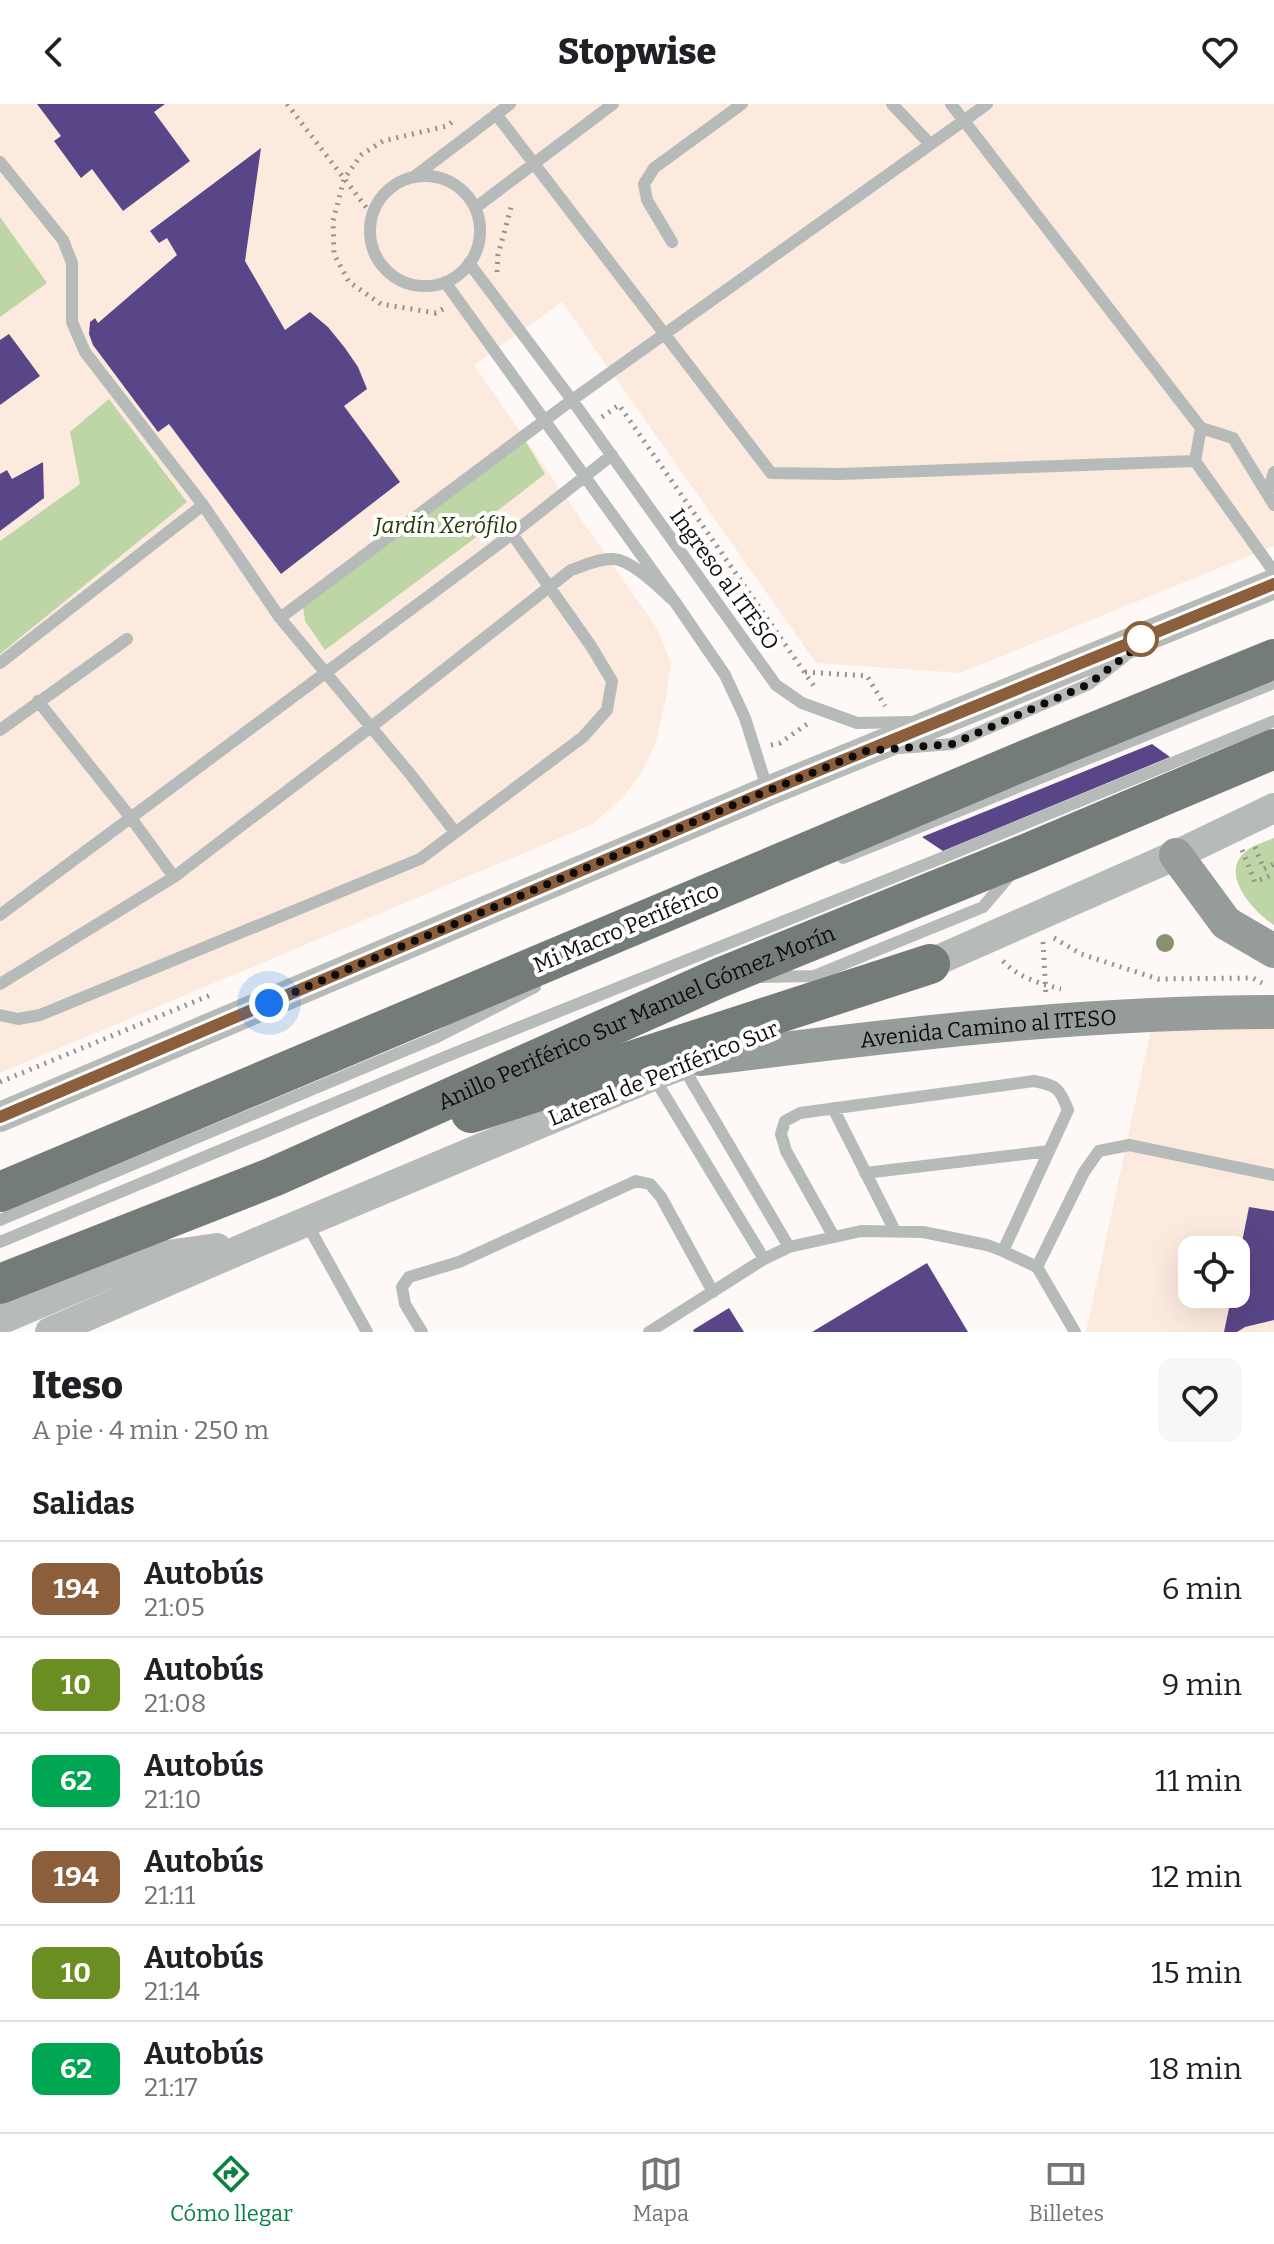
<!DOCTYPE html>
<html lang="es">
<head>
<meta charset="utf-8">
<style>
  body { margin:0; font-family:Bitter,serif; background:#f6f6f6; color:#202124; height:100vh; display:flex; flex-direction:column; font-size:30px; white-space:nowrap }
  * { box-sizing:border-box; margin:0 }
  p { font-size:26px; color:#757577 }
  .icon { flex:none; width:44px; height:44px; fill:none; stroke:currentColor; stroke-width:2; stroke-linecap:round; stroke-linejoin:round }
  .map { position:relative; height:1228px; overflow:hidden }
  .drawer { display:flex; flex-direction:column; background:#fff; flex:1 }
  .drawer>* { flex:none }
  .badge { padding:0 16px; border-radius:12px; font-size:28px; line-height:52px }
  .tools { position:absolute; left:1178px; top:1132px; display:grid; gap:16px }
  .tools a { display:grid; place-items:center; width:72px; height:72px; border-radius:16px; background:#fff; box-shadow:0 8px 32px #0002; font-size:40px }
  .you { position:absolute; width:40px; height:40px; margin:-20px; border:6px solid #fff; border-radius:50%; background:#1a73e8; box-shadow:0 0 0 12px #1a73e833 }
  .map>.badge { position:absolute; translate:-50% -50%; box-shadow:0 0 0 4px #fff }
  h2 { padding:0 32px; font-size:30px; line-height:72px }
  .round { display:grid; place-items:center; flex:none; width:84px; height:84px; border-radius:16px; background:#f6f6f6 }
  .head { display:flex; align-items:center; justify-content:space-between; height:136px; padding:0 32px }
  h1 { font-size:38px; font-weight:800; line-height:60px }
  ul { padding:0; list-style:none }
  li { display:flex; align-items:center; gap:24px; height:96px; padding:0 32px; border-top:2px solid #e0e0e0 }
  li div { flex:1 }
  li b { display:block; font-size:30px }
  li em { font-style:normal }
  li .badge { min-width:88px; font-weight:700; text-align:center }
  header { display:flex; justify-content:space-between; align-items:center; height:104px; padding:0 32px; background:#fff; font-size:36px; font-weight:800 }
  .tabs { display:flex; justify-content:space-around; align-items:center; height:112px; border-top:2px solid #e0e0e0; background:#fff; font-size:22px; color:#757577 }
  .tabs a { display:grid; justify-items:center; gap:4px }
  .tabs .active { color:#0b8043 }
  .map>svg:first-child { display:block }
  .built { fill:#fdeadf; fill-rule:evenodd }
  .green { fill:#bed6a5 }
  .building { fill:#594688 }
  .lines { fill:none; stroke-linecap:round; stroke-linejoin:round }
  .path { stroke:#96918f; stroke-width:5; stroke-dasharray:2 6; stroke-linecap:butt }
  .service { stroke:#b6bbb9; stroke-width:12 }
  .tertiary { stroke:#b6bbb9; stroke-width:30 }
  .secondary { stroke:#959c99; stroke-width:34 }
  .trunk { stroke:#737c78; stroke-width:40 }
  .tree { fill:#879070 }
  .line-casing { stroke:#fff; stroke-width:18 }
  .line { stroke:#8b5e3c; stroke-width:12 }
  .walk { stroke:#100c0a; stroke-width:8; stroke-dasharray:0 14.4 }
  .stop-dot { fill:#fff; stroke:#8b5e3c; stroke-width:4 }
  .labels { text-anchor:middle; stroke-width:8; stroke-linejoin:round; paint-order:stroke }
  .park-label { font-size:22px; font-style:italic; fill:#253a03; stroke:#fff }
  .street-label { font-size:22px; fill:#100c0a; stroke:#fff }
</style>
</head>
<body>
<header><svg class="icon" aria-label="back" viewBox="0 0 24 24"><path d="M15 5l-7 7 7 7"/></svg>Stopwise<svg class="icon" aria-label="heart" viewBox="0 0 24 24"><path d="M12 20l-8-8c-3-5 5-10 8-4 3-6 11-1 8 4z"/></svg></header>
<div class="map">
<svg width="1274" height="1228" viewBox="0 0 1274 1228">
  <rect width="100%" height="100%" fill="#fef9f6"/>
  <path class="built" d="M0,0H1274V442L960,569L816,559L562,198L474,261L658,526L671,559L666,594L656,638L643,666L623,693L593,720L0,969Z
    M1274,921V1228H1086L1151,925ZM1192,1146H1236V1190H1192Z"/>
  <path class="green" d="M0,113L47,179L0,213Z
    M109,295L187,398L0,550V437L80,380L70,328Z
    M523,333L545,370L483,418L487,425L325,546L305,517L303,503Z
    M1274,734V821C1254,808 1219,771 1245,748C1253,741 1265,738 1274,734Z"/>
  <path class="building" d="M37,0H165L154,8L190,57L123,107L92,65L81,74L54,37L61,32Z
    M261,44L245,157L285,226L310,208L328,223L345,244L358,263L367,285L344,302L400,378L281,470L169,320L158,328L93,241L89,230L90,218L95,214L98,219L177,151L167,134L159,139L150,127Z
    M9,230L40,272L0,301V236Z
    M43,358L44,394L0,427V370L7,366L12,375Z
    M1152,640L1170,653L943,747L922,733Z
    M1249,1103L1274,1107V1216L1245,1223L1237,1228H1224L1232,1190H1236V1168Z
    M927,1159L968,1228H812Z
    M729,1204L744,1228H694L693,1226Z"/>
  <g class="lines">
    <path class="path" d="M287,0L372,111
      M497,168L498,151L512,100
      M443,205L436,209L381,200L349,178L334,150L333,117L344,75L361,51L383,37L447,22L452,18
      M602,313L619,301L816,585
      M805,568L867,572L885,602
      M771,641L780,639L810,618
      M1255,743L1264,765L1274,760
      M1242,746L1255,778L1274,770
      M1054,834L1081,850L1158,875L1253,874L1262,879
      M1043,838L1046,892
      M1003,857C1017,873 1041,880 1061,885
      M0,978L213,890"/>
    <path class="service" d="M892,0L930,40
      M951,0L1201,324L1233,334L1274,401
      M496,10L771,369L840,370L1195,357
      M0,58L63,136L72,159V218L85,248L203,401L280,514L411,671L455,728
      M415,72L510,0
      M370 127a55 55 0 1 1 110 0a55 55 0 1 1-110 0Z
      M475,104L613,0
      M672,138L647,96L644,80L654,64L742,0
      M469,159L572,296L776,581L802,599L857,619L910,618
      M445,178L675,498L725,571L745,614L768,687
      M1201,324L1195,357L1274,468
      M1267,390L1274,368
      M280,514L572,296L987,0
      M0,559L203,401
      M38,597L131,714L174,773
      M0,626L127,535
      M900,644L952,640L1089,580L1124,553
      M843,754L1274,579
      M0,811L512,430L612,351
      M762,873L814,872L983,803L1011,770
      M0,880L174,773L371,623L571,466C584,462 599,454 613,455C633,456 660,485 675,498
      M0,911L18,915L40,911L420,755L583,633L607,606L612,577L591,542L512,430
      M682,961L789,1143
      M653,972L764,1155
      M833,1004L895,1127
      M865,1069L1049,1047
      M0,1116L437,933L535,883
      M306,1118L367,1228
      M834,1133L786,1047L781,1030L785,1017L800,1009L1034,977C1057,981 1060,985 1068,1006L1003,1147
      M0,1138L445,953L949,751L1274,617
      M1037,1163L1084,1068L1099,1047L1129,1041L1274,1071
      M422,1228L405,1200L402,1183L409,1173L459,1158L636,1077L650,1080L661,1093L713,1188
      M649,1228L764,1155L789,1143L861,1127L923,1128L987,1141L1003,1147L1037,1163L1075,1228"/>
    <path class="tertiary" d="M911,868L1176,751L1274,704
      M0,1013L768,687L1274,480
      M0,1216L146,1154L217,1144
      M50,1228L258,1138L653,972L715,949"/>
    <g class="secondary">
      <path d="M1176,751L1226,819L1274,847"/>
      <path id="s1" d="M702,955C892,931 1083,908 1274,908"/>
    </g>
    <g class="trunk">
      <path d="M471,1009L930,860"/>
      <path d="M0,1088L1028,655L1274,555"/>
      <path id="s2" d="M0,1180L273,1073L719,874L1028,749L1274,645"/>
    </g>
  </g>
  <circle class="tree" cx="1165" cy="839" r="9"/>
  <g class="lines">
    <g class="line-casing">
      <path id="line" d="M0,1013L768,687L1274,480"/>
    </g>
    <use href="#line" class="line"/>
    <path class="walk" d="M269,899L745,696L866,647L952,640L1089,580L1133,546L1141,535"/>
  </g>
  <circle class="stop-dot" cx="1141" cy="535" r="16"/>
  <g class="labels">
    <g class="park-label">
      <text x="446" y="429">Jardín Xerófilo</text>
    </g>
    <g class="street-label">
      <text transform="translate(725 475) rotate(54)" y="8">Ingreso al ITESO</text>
      <text transform="translate(626 823) rotate(-23)" y="8">Mi Macro Periférico</text>
      <text dy="8" stroke="none"><textPath href="#s2" startOffset="690">Anillo Periférico Sur Manuel Gómez Morín</textPath></text>
      <text dy="8" stroke="none"><textPath href="#s1" startOffset="288">Avenida Camino al ITESO</textPath></text>
      <text transform="translate(663 969) rotate(-22)" y="8">Lateral de Periférico Sur</text>
    </g>
  </g>
</svg>
<div class="tools">
<a><svg class="icon" aria-label="locate" viewBox="0 0 24 24"><circle cx="12" cy="12" r="6"/><path d="M12 2v4M12 18v4M2 12h4M18 12h4"/></svg></a>
</div>
<div class="you" style="left:269px;top:899px"></div>
</div>
<section class="drawer">
<div class="head"><div><h1>Iteso</h1><p>A pie · 4 min · 250 m</p></div><a class="round"><svg class="icon" aria-label="heart" viewBox="0 0 24 24"><path d="M12 20l-8-8c-3-5 5-10 8-4 3-6 11-1 8 4z"/></svg></a></div>
<h2>Salidas</h2>
<ul>
<li><span class="badge" style="background:#8b5e3c;color:#fff">194</span><div><b>Autobús</b><p>21:05</p></div><em>6 min</em></li>
<li><span class="badge" style="background:#6b8e23;color:#fff">10</span><div><b>Autobús</b><p>21:08</p></div><em>9 min</em></li>
<li><span class="badge" style="background:#00a651;color:#fff">62</span><div><b>Autobús</b><p>21:10</p></div><em>11 min</em></li>
<li><span class="badge" style="background:#8b5e3c;color:#fff">194</span><div><b>Autobús</b><p>21:11</p></div><em>12 min</em></li>
<li><span class="badge" style="background:#6b8e23;color:#fff">10</span><div><b>Autobús</b><p>21:14</p></div><em>15 min</em></li>
<li><span class="badge" style="background:#00a651;color:#fff">62</span><div><b>Autobús</b><p>21:17</p></div><em>18 min</em></li>
</ul>
</section>
<nav class="tabs">
<a class="active"><svg class="icon" aria-label="directions" viewBox="0 0 24 24"><path d="M12 3l9 9-9 9-9-9zM9 14v-3h6M13 9l2 2-2 2"/></svg>Cómo llegar</a>
<a><svg class="icon" aria-label="map" viewBox="0 0 24 24"><path d="M3 6l6-2 6 2 6-2v14l-6 2-6-2-6 2zM9 4v14M15 6v14"/></svg>Mapa</a>
<a><svg class="icon" aria-label="tickets" viewBox="0 0 24 24"><path d="M3 7h18v10H3zM15 7v10"/></svg>Billetes</a>
</nav>
</body>
</html>
